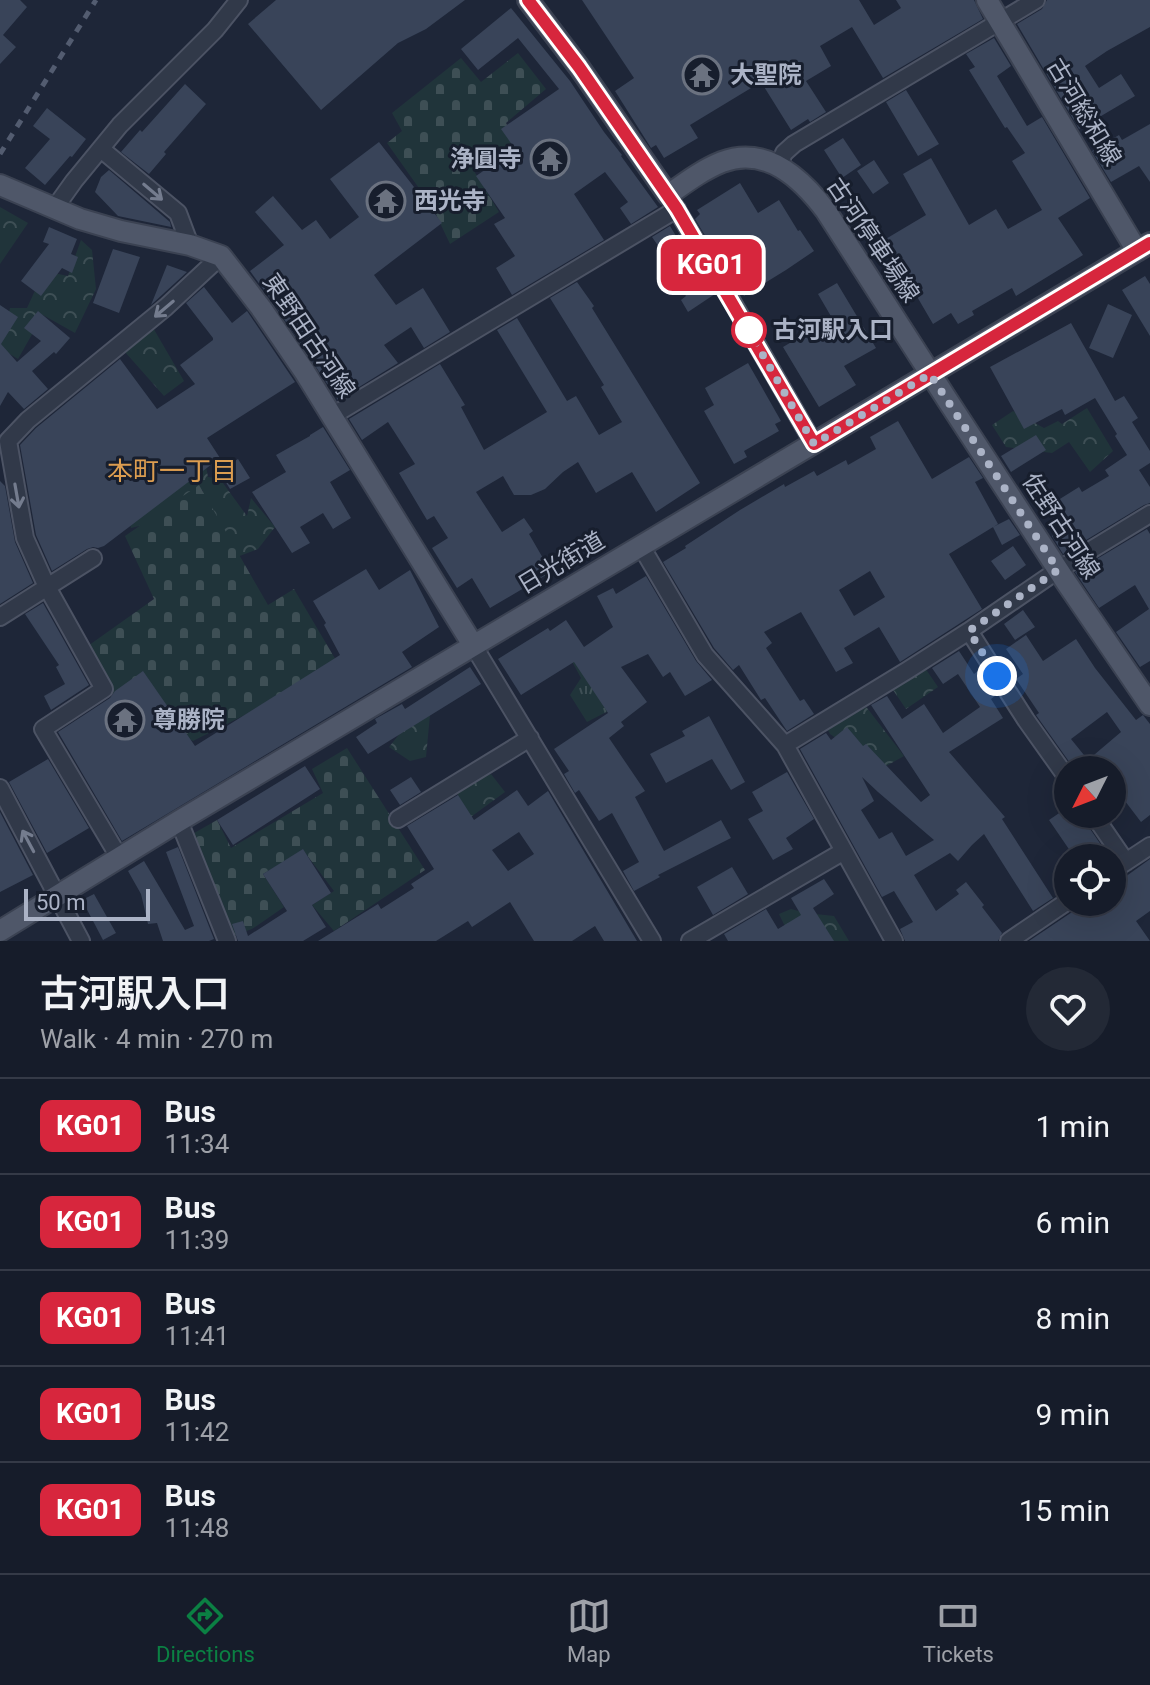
<!DOCTYPE html>
<html lang="en">
<head>
<meta charset="utf-8">
<style>
  body { margin:0; font-family:Roboto,"Noto Sans JP",sans-serif; background:#232936; color:#f1f3f6; height:100vh; display:flex; flex-direction:column; font-size:30px; white-space:nowrap }
  * { box-sizing:border-box; margin:0 }
  p { font-size:26px; color:#9ea1a8 }
  .icon { flex:none; width:44px; height:44px; fill:none; stroke:currentColor; stroke-width:2; stroke-linecap:round; stroke-linejoin:round }
  .map { position:relative; height:941px; overflow:hidden }
  .details { display:flex; flex-direction:column; background:#161c2a; flex:1 }
  .details>* { flex:none }
  .badge { padding:0 16px; border-radius:12px; font-size:28px; line-height:52px }
  .needle { width:52px; rotate:228deg }
  .tools { position:absolute; left:1054px; top:756px; display:grid; gap:16px }
  .tools a { display:grid; place-items:center; width:72px; height:72px; border-radius:50%; background:#161c2a; box-shadow:0 8px 32px #0002,0 0 0 2px #353a47; font-size:40px }
  .scale { position:absolute; left:24px; bottom:20px; width:126px; box-sizing:border-box; padding-left:8px; border:4px solid #abb3c6; border-top:0; font-size:22px; line-height:28px; white-space:nowrap; color:#abb3c6; -webkit-text-stroke:6px #171e2d; paint-order:stroke }
  .you { position:absolute; width:40px; height:40px; margin:-20px; border:6px solid #fff; border-radius:50%; background:#1a73e8; box-shadow:0 0 0 12px #1a73e833 }
  .map>.badge { position:absolute; translate:-50% -50%; box-shadow:0 0 0 4px #fff }
  .round { display:grid; place-items:center; flex:none; width:84px; height:84px; border-radius:42px; background:#232936 }
  .summary { display:flex; align-items:center; justify-content:space-between; height:136px; padding:0 40px }
  h1 { font-size:38px; font-weight:600; line-height:60px }
  ul { padding:0; list-style:none }
  li { display:flex; align-items:center; gap:24px; height:96px; padding:0 40px; border-top:2px solid #353a47 }
  li div { flex:1 }
  li b { display:block; font-size:30px }
  li em { font-style:normal }
  li .badge { min-width:88px; font-weight:700; text-align:center }
  .dock { display:flex; justify-content:space-around; align-items:center; height:112px; border-top:2px solid #353a47; background:#161c2a; font-size:22px; color:#9ea1a8 }
  .dock a { display:grid; justify-items:center; gap:4px }
  .dock .current { color:#0b8043 }
  .map>svg:first-child { display:block }
  .grass { fill:url(#grass-tufts) }
  .forest { fill:url(#forest-crowns) }
  .cemetery { fill:url(#cemetery-stones) }
  .building { fill:#394459; fill-rule:evenodd }
  .lines { fill:none; stroke-linecap:round; stroke-linejoin:round }
  .minor-casing { stroke:#4c5364; stroke-width:20 }
  .major-casing { stroke:#3b4252; stroke-width:24 }
  .minor { stroke:#313949; stroke-width:16 }
  .major { stroke:#4f5769; stroke-width:20 }
  .rail { stroke:#535c70; stroke-width:5; stroke-dasharray:8 8; stroke-linecap:butt }
  .oneway { stroke:#747c8e }
  .line-casing { stroke:#fff; stroke-width:18 }
  .line { stroke:#d7263d; stroke-width:12 }
  .walk { stroke:#abb3c6; stroke-width:8; stroke-dasharray:0 14.4 }
  .stop-dot { fill:#fff; stroke:#d7263d; stroke-width:4 }
  .labels { text-anchor:middle; stroke-width:6; stroke-linejoin:round; paint-order:stroke }
  .poi-label { font-size:24px; font-weight:bold; fill:#abb3c6; stroke:#171e2d; text-anchor:start }
  .street-label { font-size:24px; fill:#abb3c6; stroke:#171e2d }
  .stop-label { font-size:24px; font-weight:bold; fill:#abb3c6; stroke:#171e2d; text-anchor:start }
  .neighbourhood-label { font-size:26px; fill:#dc9d50; stroke:#171e2d }
</style>
</head>
<body>
<div class="map">
<svg width="1150" height="941" viewBox="0 0 1150 941">
  <defs>
    <pattern id="grass-tufts" width="24" height="20" patternUnits="userSpaceOnUse" patternTransform="scale(2)"><rect width="24" height="20" fill="#20343a"/><path d="M3 7l-1-3M5 7V3M7 7l1-3M15 17l-1-3M17 17v-4M19 17l1-3" fill="none" stroke="#3e4f55"/></pattern>
    <pattern id="forest-crowns" width="20" height="18" patternUnits="userSpaceOnUse" patternTransform="scale(2)"><rect width="20" height="18" fill="#20343a"/><path d="M2 6a3 3 0 1 1 6 0M12 15a3 3 0 1 1 6 0" fill="none" stroke="#3e4f55"/></pattern>
    <pattern id="cemetery-stones" width="16" height="16" patternUnits="userSpaceOnUse" patternTransform="scale(2)"><rect width="16" height="16" fill="#20343a"/><path d="M2 7V4a2 2 0 0 1 4 0v3zM10 15v-3a2 2 0 0 1 4 0v3z" fill="#3e4f55"/></pattern>
  </defs>
  <rect width="100%" height="100%" fill="#1e2638"/>
  <path class="grass" d="M569,656L618,706L587,722L570,695L581,678Z"/>
  <path class="forest" d="M0,207L28,223L0,264Z
    M81,240L92,250L96,289L75,333L43,315L18,359L0,348L10,308H27L44,271L68,276Z
    M152,326L184,381L164,396L125,352Z
    M1087,408L1113,451L1090,472L1069,442L1052,453L1006,447L992,425L1013,411L1044,428L1058,421L1062,424Z
    M206,466L208,477L220,479L247,516L251,498L275,527L258,549L237,557L203,499V490L164,520L131,528L123,492Z
    M925,668L938,687L906,709L893,690Z
    M864,704L904,756L881,769L830,734L826,726Z
    M430,715L426,757L410,761L389,747L413,717Z
    M491,774L505,792L464,822L456,787Z
    M791,909L806,913L834,916L849,941H792L779,914Z"/>
  <path class="cemetery" d="M518,53L546,89L506,123L515,140L474,171L499,212L450,244L433,208L387,143L402,131L392,113L461,58L481,82Z
    M199,485L268,605L294,589L340,667L193,741L119,704L85,648L154,599L125,536Z
    M347,748L425,870L334,931L312,905L334,891L303,850L263,874L284,907L252,929L229,937L189,836L217,820L231,848L323,793L312,769Z"/>
  <path class="building" d="M0,0H20L27,7L3,35L16,47L0,64Z
    M276,0H465L426,29L398,43L321,110L248,24Z
    M582,0H859L874,25L901,8L896,0H974L983,19L883,78L852,27L820,46L831,66L806,81L826,112L810,122L808,119L791,130L761,82L690,125L698,138L664,158L656,145L651,148L615,91L634,78Z
    M1047,0H1150V27L1107,51L1085,66L1099,88L1121,74L1135,96L1079,129L1017,24L1042,9Z
    M511,8L570,81L604,132L622,155L621,156L658,207L631,224L620,208L628,202L605,172L574,194L604,240L512,295L496,268L515,256L494,224L505,218L476,176L515,149L501,129L559,89L518,38L478,70L461,49Z
    M994,38L1011,66L997,76L1027,126L1042,117L1090,198L1058,218L1083,255L1016,296L1012,288L972,311L974,315L958,324L951,313L933,324L884,240L926,215L903,174L931,158L969,225L996,209L1008,229L1042,210L1012,161L1025,153L1007,127L1005,128L969,70L975,67L966,54Z
    M185,84L206,104L164,152L166,154L149,174L121,152L140,130L142,132Z
    M906,90L939,144L918,156L886,102Z
    M47,108L86,139L72,157L70,156L45,185L25,168L50,139L33,126Z
    M1150,124V182L1139,166L1111,182L1092,151L1119,135L1122,140Z
    M843,138L861,165L842,178L824,150Z
    M379,142L442,223L374,275L396,305L423,288L450,332L424,348L411,327L384,345L398,363L338,400L272,301L250,271L284,245L255,212L273,196L302,230L316,220L330,239L359,217L330,179Z
    M874,160L889,183L873,194L857,171Z
    M109,170L170,222L171,227L118,216L95,192L101,177Z
    M740,183L758,213L779,200L798,231L800,230L814,251L786,270L744,296L735,281L733,282L695,219L700,214L697,210Z
    M670,226L676,236L679,234L715,294L688,312L681,300L686,296L658,253L661,250L652,237Z
    M49,227L77,239L71,254L78,257L72,273L62,268L41,296L21,281L49,244L43,242Z
    M113,249L140,257L119,313L93,303Z
    M167,265L187,272L151,305Z
    M1145,276L1150,284V336L1122,290Z
    M577,282L594,306L592,308L700,483L656,512L632,472L596,493L578,462L563,472L545,489L531,495H514L503,476L476,492L502,532L524,518L533,531L529,534L551,572L490,608L472,578L457,588L432,548L448,538L434,516L427,520L399,473L415,464L388,422L362,440L349,419L440,364L465,405L461,407L484,450L547,412L497,330L517,318L567,401L576,396L599,435L622,422L601,387L604,385L550,298Z
    M837,283L876,348L844,366L856,385L819,407L783,347L832,318L818,294Z
    M204,287L232,323L247,311L295,382L207,438L220,458L104,546L98,548L93,547L87,549L52,571L36,535L20,445L36,428L120,359L157,409L195,384L180,365L213,340V338L186,303Z
    M1108,304L1132,315L1113,358L1089,348Z
    M0,305L18,317L1,344L17,362L41,341L24,328L38,311L70,338L56,354L54,352L32,371L48,389L24,409L8,392L0,406Z
    M1071,323L1115,401L1124,396L1138,418L1132,422L1150,451V463L1139,470L1150,487V503L1144,505L1063,554L1052,536L1061,530L1047,507L1079,487L1082,492L1109,476L1105,470L1127,455L1115,436L1117,434L1095,398L1065,415L1062,409L1024,429L990,367Z
    M748,363L781,421L775,424L779,431L744,451L747,457L734,464L704,411L714,405L705,388Z
    M898,421L932,479L969,457L983,478L975,482L998,524L949,554L982,609L900,662L879,627L844,648L853,663L836,672L801,612L764,632L772,643L766,648L800,701L804,699L814,714L787,731L765,698L761,700L739,665L733,670L714,648L663,562L686,548L685,546L740,510L784,484L785,487L814,471L817,476L846,460L848,465L876,449L870,437ZM870,571L885,597L854,616L839,590Z
    M323,427L350,470L330,482L351,518L333,529L323,513L300,527L310,543L292,553L252,492L286,472L276,455L310,436V435Z
    M1036,435L1046,450L1011,472L1001,456Z
    M238,459L250,478L230,489L219,471Z
    M0,481L5,486L15,542L33,583L0,604Z
    M1009,519L1020,535L1002,545L993,527Z
    M1147,529L1150,534V661L1140,667L1116,632L1149,609L1135,585L1099,608L1075,572Z
    M1013,546L1026,565L1005,580L991,561Z
    M366,569L379,590L410,570L439,627L402,652L412,667L122,841L58,732L110,698L115,691L143,671L195,746L340,655L324,625L326,623L313,601Z
    M646,576L696,661L712,680L685,696L670,672L663,677L648,654L621,667L647,702L621,722L624,726L609,738L645,791L635,797L664,851L721,820L731,838L658,875L660,877L634,891L623,871L639,862L612,813L599,821L579,790L575,793L564,774L569,771L554,749L608,713L574,662L521,695L498,659L548,628L550,631L566,620L584,647L613,627L597,596L613,588L616,594Z
    M43,603L89,685L51,710L44,696L65,684L56,667L59,665L25,614Z
    M1023,610L1035,627L1015,640L1004,624Z
    M1026,635L1043,661L1076,639L1095,668L1136,720L1143,715L1150,724V815L1141,822L1112,784V770H1075L1036,715L1039,713L1016,679L1023,674L1006,649ZM1107,712L1121,732L1088,760L1071,739Z
    M959,651L974,674L978,671L995,696L991,699L1003,718L949,752L1005,817L1002,819L1053,898L1033,911L984,834L972,845L958,861L950,853L914,875L936,911L959,894L956,890L966,882L984,905L982,907L1002,933L998,941H905L900,929L913,922L894,891L882,897L800,749L826,733L831,740L847,727L863,746L866,744L921,802L930,795L871,705L887,696L902,719L924,704L943,733L980,707L958,674L943,684L932,668ZM862,777L878,792L934,840L906,856L892,832L879,839L861,810L874,801Z
    M470,667L481,684L368,754L356,737L377,723L375,719L402,704L405,709Z
    M709,716L745,782L731,790L712,759L666,783L650,754L685,736L682,731Z
    M48,759L89,828L47,853L9,782Z
    M305,766L320,789L233,845L217,820Z
    M787,772L814,819L786,838L793,849L773,860L748,819L763,811L752,792Z
    M411,777L421,792L400,805L390,790Z
    M517,790L528,806L548,791L637,941H604L595,926L572,941H534L510,902L472,927L468,921L436,941H318L378,904L381,909L414,888L411,884L434,869L407,826L458,795L474,820ZM519,832L534,854L508,871L492,850Z
    M1068,807V814H1082L1084,820L1110,858H1075L1049,820Z
    M0,812L33,875L0,892Z
    M178,847L214,939L209,941H163L157,923L148,924L141,894L128,871L144,861L185,930L194,926L166,852Z
    M303,849L331,893L312,905L326,927L303,941H238L232,924L243,921L248,936L287,911L263,874Z
    M1150,859V911L1136,921L1150,941H1029L1087,902H1112V882L1125,877Z
    M732,867L748,894L713,915L697,887Z
    M824,879L834,894L813,908L834,941H728L724,934L766,909L778,929L801,915L791,898Z
    M94,894L116,933L103,940L82,900Z"/>
  <g class="lines">
    <g class="minor-casing">
      <path id="minor" d="M101,149L178,213L190,245
        M779,165L784,153L794,144L1036,0
        M671,200L730,298L814,444
        M54,209L74,181L120,125L215,30L239,0
        M332,416L677,209
        M641,546L705,655L785,745L894,941
        M0,617L93,558
        M969,631L1026,720L1068,779
        M473,645L652,941
        M785,745L908,670L969,631L1058,570L1150,514
        M0,788L81,941
        M1093,814L1126,862
        M398,819L530,738
        M179,821L227,941
        M119,857L43,729L104,689L47,587L25,538L8,441L28,420L166,307L221,256
        M1112,871L1150,846
        M690,941L844,851
        M1009,941L1068,901"/>
    </g>
    <g class="major-casing">
      <path id="major" d="M528,0L579,67L668,195C685,183 702,170 722,162C766,145 801,178 826,211L948,401L1066,582L1150,705
        M987,0L1137,251
        M0,185L80,219L121,231L190,245L221,256L261,308L304,371L473,645
        M0,931L179,821L1150,243"/>
    </g>
    <use href="#minor" class="minor"/>
    <use href="#major" class="major"/>
    <path class="rail" d="M0,154L96,0"/>
  </g>
  <defs><path id="oneway-shaft" d="M-6 0H5M1.5-3L5.5 0L1.5 3" fill="none" stroke-width="1.6" stroke-linecap="round" stroke-linejoin="round" transform="scale(2)"/></defs>
  <g class="oneway">
    <use href="#oneway-shaft" transform="translate(153 192) rotate(40)"/>
    <use href="#oneway-shaft" transform="translate(164 309) rotate(140)"/>
    <use href="#oneway-shaft" transform="translate(17 496) rotate(80)"/>
    <use href="#oneway-shaft" transform="translate(28 841) rotate(-118)"/>
  </g>
  <g class="lines">
    <g class="line-casing">
      <path id="line" d="M528,0L579,67L677,209L814,444L1150,243"/>
    </g>
    <use href="#line" class="line"/>
    <path class="walk" d="M749,330L745,324L814,444L930,374L1058,570L969,631L997,676"/>
  </g>
  <defs>
    <g id="temple-ring" transform="scale(2)"><circle r="9.5" fill="#171e2d" stroke="#6b7280" stroke-width="1.5"/><path d="M0-6L5-2H3V0L6.5 2.5H4V6H1.5V3h-3V6H-4V2.5H-6.5L-3 0V-2H-5Z" fill="#6b7280"/></g>
  </defs>
  <g fill-rule="evenodd">
    <use href="#temple-ring" x="702" y="75"/>
    <use href="#temple-ring" x="550" y="159"/>
    <use href="#temple-ring" x="386" y="201"/>
    <use href="#temple-ring" x="125" y="720"/>
  </g>
  <circle class="stop-dot" cx="749" cy="330" r="16"/>
  <g class="labels">
    <g class="poi-label">
      <text x="730" y="83">大聖院</text>
      <text x="522" y="167" text-anchor="end">浄圓寺</text>
      <text x="414" y="209">西光寺</text>
      <text x="153" y="728">尊勝院</text>
    </g>
    <g class="street-label">
      <text transform="translate(1084 112) rotate(59)" y="8">古河総和線</text>
      <text transform="translate(873 240) rotate(56)" y="8">古河停車場線</text>
      <text transform="translate(309 336) rotate(56)" y="8">東野田古河線</text>
      <text transform="translate(1061 526) rotate(57)" y="8">佐野古河線</text>
      <text transform="translate(561 563) rotate(-31)" y="8">日光街道</text>
    </g>
    <g class="stop-label">
      <text x="773" y="338">古河駅入口</text>
    </g>
    <g class="neighbourhood-label">
      <text x="172" y="480">本町一丁目</text>
    </g>
  </g>
</svg>
<div class="tools">
<a><svg class="needle" viewBox="-14 -14 28 28"><path d="M0-13l5 13h-10z" fill="#e53935"/><path d="M0 13l5-13h-10z" fill="#9ea1a8"/></svg></a>
<a><svg class="icon" aria-label="locate" viewBox="0 0 24 24"><circle cx="12" cy="12" r="6"/><path d="M12 2v4M12 18v4M2 12h4M18 12h4"/></svg></a>
</div>
<div class="scale">50 m</div>
<div class="you" style="left:997px;top:676px"></div>
<b class="badge" style="left:711px;top:265px;background:#d7263d;color:#fff">KG01</b>
</div>
<section class="details">
<div class="summary"><div><h1>古河駅入口</h1><p>Walk · 4 min · 270 m</p></div><a class="round"><svg class="icon" aria-label="heart" viewBox="0 0 24 24"><path d="M12 20l-8-8c-3-5 5-10 8-4 3-6 11-1 8 4z"/></svg></a></div>
<ul>
<li><span class="badge" style="background:#d7263d;color:#fff">KG01</span><div><b>Bus</b><p>11:34</p></div><em>1 min</em></li>
<li><span class="badge" style="background:#d7263d;color:#fff">KG01</span><div><b>Bus</b><p>11:39</p></div><em>6 min</em></li>
<li><span class="badge" style="background:#d7263d;color:#fff">KG01</span><div><b>Bus</b><p>11:41</p></div><em>8 min</em></li>
<li><span class="badge" style="background:#d7263d;color:#fff">KG01</span><div><b>Bus</b><p>11:42</p></div><em>9 min</em></li>
<li><span class="badge" style="background:#d7263d;color:#fff">KG01</span><div><b>Bus</b><p>11:48</p></div><em>15 min</em></li>
</ul>
</section>
<nav class="dock">
<a class="current"><svg class="icon" aria-label="directions" viewBox="0 0 24 24"><path d="M12 3l9 9-9 9-9-9zM9 14v-3h6M13 9l2 2-2 2"/></svg>Directions</a>
<a><svg class="icon" aria-label="map" viewBox="0 0 24 24"><path d="M3 6l6-2 6 2 6-2v14l-6 2-6-2-6 2zM9 4v14M15 6v14"/></svg>Map</a>
<a><svg class="icon" aria-label="tickets" viewBox="0 0 24 24"><path d="M3 7h18v10H3zM15 7v10"/></svg>Tickets</a>
</nav>
</body>
</html>
